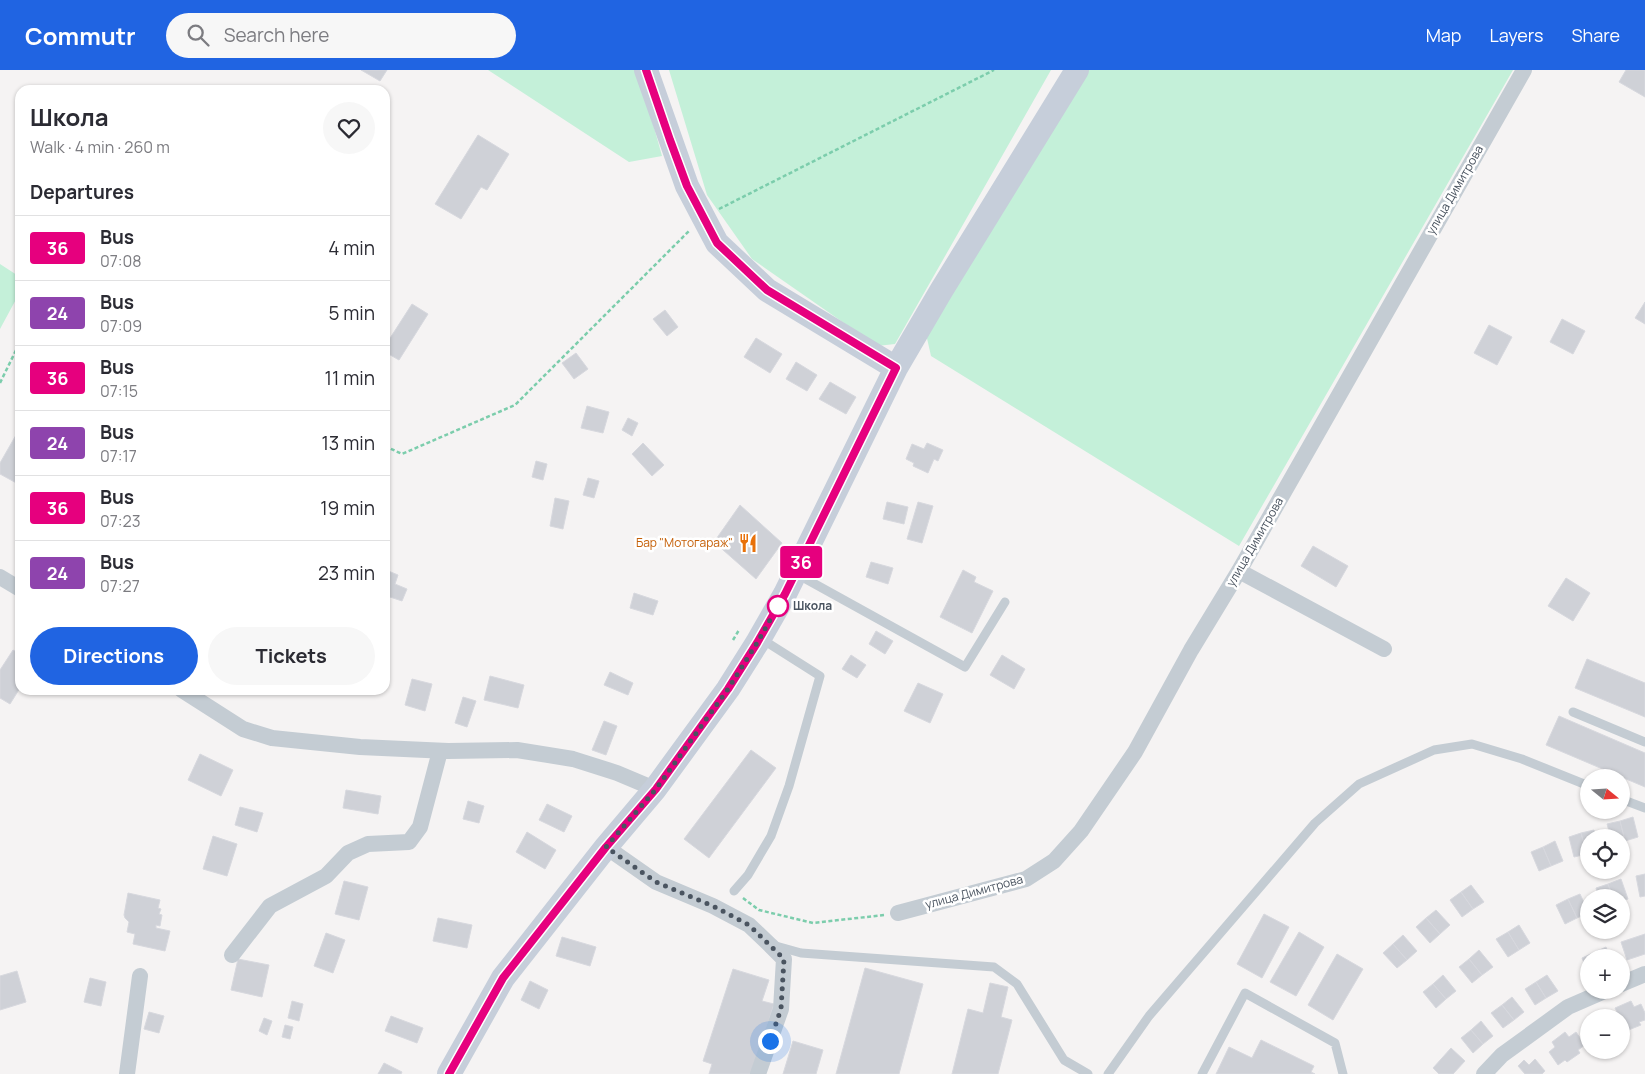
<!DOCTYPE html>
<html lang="en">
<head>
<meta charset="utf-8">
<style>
  body { margin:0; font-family:Manrope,sans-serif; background:#f7f7f7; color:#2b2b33; height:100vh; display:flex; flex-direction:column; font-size:19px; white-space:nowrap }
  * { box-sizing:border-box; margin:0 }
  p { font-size:16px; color:#7c7c81 }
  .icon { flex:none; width:28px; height:28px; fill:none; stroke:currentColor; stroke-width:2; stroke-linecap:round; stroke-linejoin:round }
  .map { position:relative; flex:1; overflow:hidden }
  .panel { position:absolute; left:15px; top:15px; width:375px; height:610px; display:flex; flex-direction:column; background:#fff; border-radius:15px; box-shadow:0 1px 4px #0004 }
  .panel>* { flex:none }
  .badge { padding:0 10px; border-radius:4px; font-size:18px; line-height:32px }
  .needle { width:32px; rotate:108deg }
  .buttons { position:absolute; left:1580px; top:699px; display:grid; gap:10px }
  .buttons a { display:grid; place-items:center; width:50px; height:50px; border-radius:50%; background:#fff; box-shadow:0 1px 4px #0004; font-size:25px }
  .you { position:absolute; width:25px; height:25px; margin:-12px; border:4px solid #fff; border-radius:50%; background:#1a73e8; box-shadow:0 0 0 8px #1a73e833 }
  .map>.badge { position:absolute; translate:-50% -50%; box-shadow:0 0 0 2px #fff }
  h2 { padding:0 15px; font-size:19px; line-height:45px }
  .round { display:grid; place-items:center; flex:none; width:52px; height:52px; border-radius:26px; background:#f7f7f7 }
  .head { display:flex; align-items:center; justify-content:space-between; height:85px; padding:0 15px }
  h1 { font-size:24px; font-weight:700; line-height:38px }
  .cta { display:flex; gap:10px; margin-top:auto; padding:10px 15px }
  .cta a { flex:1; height:58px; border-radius:30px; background:#2064e2; color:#fff; font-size:20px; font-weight:700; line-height:58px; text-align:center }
  .cta a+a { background:#f7f7f7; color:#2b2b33 }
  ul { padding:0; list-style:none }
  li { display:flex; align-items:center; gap:15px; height:65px; padding:0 15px; border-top:1px solid #e1e1e2 }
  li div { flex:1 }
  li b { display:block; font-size:19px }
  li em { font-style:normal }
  li .badge { min-width:55px; font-weight:700; text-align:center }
  header { display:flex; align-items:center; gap:30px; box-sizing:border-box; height:70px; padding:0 25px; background:#2064e2; color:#fff }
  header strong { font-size:24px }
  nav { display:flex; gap:28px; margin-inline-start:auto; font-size:18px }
  .search { width:350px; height:45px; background:#f7f7f7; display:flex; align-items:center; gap:12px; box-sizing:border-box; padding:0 18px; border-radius:28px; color:#7c7c81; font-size:19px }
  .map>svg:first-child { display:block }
  .green { fill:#c4f0d9 }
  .building { fill:#cfd1d7; stroke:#d7d8de }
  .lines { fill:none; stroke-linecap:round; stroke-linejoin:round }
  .path { stroke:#7ccdac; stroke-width:2.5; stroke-dasharray:4 2.5; stroke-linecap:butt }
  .lane { stroke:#c4ccd3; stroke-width:9 }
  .street { stroke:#c4ccd3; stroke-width:16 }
  .secondary { stroke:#c6ceda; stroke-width:24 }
  .line-casing { stroke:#fff; stroke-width:11 }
  .line { stroke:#e6007e; stroke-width:8 }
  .walk { stroke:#4a5460; stroke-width:5; stroke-dasharray:0 9 }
  .stop-dot { fill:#fff; stroke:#e6007e; stroke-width:2.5 }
  .labels { text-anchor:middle; stroke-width:5; stroke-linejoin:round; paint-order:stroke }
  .street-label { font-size:12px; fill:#4a5460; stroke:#fff }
  .food-label { font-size:12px; fill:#c56008; stroke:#fff; text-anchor:end }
  .stop-label { font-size:12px; font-weight:bold; fill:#4a5460; stroke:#fff; text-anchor:start }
</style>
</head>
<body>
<header>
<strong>Commutr</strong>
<div class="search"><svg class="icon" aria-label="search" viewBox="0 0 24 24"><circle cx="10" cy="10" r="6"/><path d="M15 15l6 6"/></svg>Search here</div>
<nav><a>Map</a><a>Layers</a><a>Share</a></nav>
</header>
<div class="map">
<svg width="1645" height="1004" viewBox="0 0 1645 1004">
  <rect width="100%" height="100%" fill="#f5f3f3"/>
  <path class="green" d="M488,0H638L662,86L629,92Z
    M669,0H1051L895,274L877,276L752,189L707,125Z
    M1085,0H1513L1239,476L931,286L924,255Z
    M0,194L20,207V222L0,259Z"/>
  <path class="building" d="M361,0H387L380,11Z
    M1626,0H1645V27L1619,12Z
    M478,65L509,84L487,120L481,117L461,149L435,134Z
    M1645,232V254L1635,248Z
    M412,234L428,244L399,290L385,282V276Z
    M665,240L678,257L667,266L653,249Z
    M1562,249L1585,261L1573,284L1550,272Z
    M1489,255L1512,267L1497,295L1474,283Z
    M756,268L782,284L770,303L744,287Z
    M576,283L588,299L574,309L562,293Z
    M796,292L817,305L807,321L786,309Z
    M830,312L856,327L846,344L819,329Z
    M587,336L609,342L603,363L581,358Z
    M628,348L638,353L632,366L622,360Z
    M20,358V415L0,404V393Z
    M643,373L664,395L652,406L632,384Z
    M927,373L943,380L938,391L934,389L928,403L913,396L914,393L906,389L912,374L924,379Z
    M536,391L547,394L543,410L532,407Z
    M588,408L599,411L594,428L583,425Z
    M555,428L569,431L563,459L550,456Z
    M887,432L908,437L904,454L883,449Z
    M918,432L933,436L922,473L907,469Z
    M740,435L782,473L756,509L714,472Z
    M1313,476L1348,496L1336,517L1301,496Z
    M871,492L893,498L888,514L866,507Z
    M386,500L398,505L395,514L407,519L402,531L390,527L387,534H385Z
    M963,500L976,507L974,512L993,521L972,563L940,547Z
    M1566,508L1590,523L1573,551L1548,536Z
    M634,523L658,531L653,545L630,538Z
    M876,561L893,571L885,584L869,574Z
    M13,580L20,584V618L10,634L0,628V600Z
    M851,585L866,595L857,608L842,599Z
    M1002,585L1025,599L1014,619L990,605Z
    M1587,589L1645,613V647L1575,618Z
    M610,602L633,613L628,625L604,615Z
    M490,606L524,615L518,638L484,630Z
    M412,609L432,614L425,641L405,635Z
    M918,613L943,624L930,653L904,641Z
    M463,627L476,631L467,657L455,653Z
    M1559,646L1645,683V717L1546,675Z
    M604,651L617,656L606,685L592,680Z
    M751,680L776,698L709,788L684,769Z
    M200,684L233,700L221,726L188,710Z
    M346,720L381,726L378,744L343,738Z
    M468,731L484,736L479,753L463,749Z
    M547,734L572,746L564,762L539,750Z
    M240,737L263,743L257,762L235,755Z
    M1633,747L1638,767L1625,771L1620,751Z
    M1620,751L1625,771L1621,772V768H1611L1607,754Z
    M1594,760L1596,768H1589V783L1587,784L1581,763Z
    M527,762L556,780L545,799L516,782Z
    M1581,763L1587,784L1574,787L1569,767Z
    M213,766L237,774L227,806L203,799Z
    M1555,771L1563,791L1551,796L1543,777Z
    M1543,777L1551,796L1539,801L1531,782Z
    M1645,804V826L1640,827L1636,806Z
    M1621,809L1628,829L1621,831V828H1613L1608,814Z
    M344,811L368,817L359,850L335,844Z
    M1608,814L1613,828H1599L1596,818Z
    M1471,815L1484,832L1473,839L1461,822Z
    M1461,822L1473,839L1462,847L1450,830Z
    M128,823L160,830L158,838L161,839L159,844L162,845L160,856L156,855V858L170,861L165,881L133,874L135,864L127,862L129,852L125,848L124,845Z
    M1580,824L1589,843L1577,848L1568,829Z
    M1568,829L1577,848L1565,854L1556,835Z
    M1436,840L1450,855L1440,864L1426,848Z
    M1264,844L1289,857L1262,908L1237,894Z
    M438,848L472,855L467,878L433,871Z
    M1426,848L1440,864L1430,873L1416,857Z
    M1519,855L1530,873L1519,880L1508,862Z
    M1299,862L1324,877L1296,926L1270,912Z
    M1508,862L1519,880L1508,887L1496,869Z
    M326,863L345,870L333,903L314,896Z
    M1645,864V884L1627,890L1621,872Z
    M1403,865L1417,881L1407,890L1393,874Z
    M562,867L596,877L590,896L556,886Z
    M1393,874L1407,890L1397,898L1383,883Z
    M1606,877L1610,888H1589V905L1582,888Z
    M1479,880L1493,897L1482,905L1469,889Z
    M1337,884L1363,899L1333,950L1308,935Z
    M238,889L269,895L262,927L231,920Z
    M1469,889L1482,905L1472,913L1459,897Z
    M865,898L923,914L899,1004H836Z
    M733,899L769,910L762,931L774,934L752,1004H709L712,994L703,991Z
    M17,901L26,932L0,940V906Z
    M1443,905L1456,921L1446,929L1433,914Z
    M1547,905L1558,921L1546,928L1536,912Z
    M90,908L106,912L101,936L84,932Z
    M530,911L548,920L539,939L521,930Z
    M1536,912L1546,928L1535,935L1525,919Z
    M990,913L1008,917L1001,947L1012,950L998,1004H952L968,939L983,943Z
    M1433,914L1446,929L1436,938L1423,922Z
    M1512,927L1524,942L1514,950L1502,935Z
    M292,931L303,934L299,951L288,948Z
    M1631,931L1634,937L1641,934L1645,943V950L1639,952L1641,955L1626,961L1624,958L1621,960V948L1611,947L1618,944L1615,938Z
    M1502,935L1514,950L1503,958L1491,943Z
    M149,942L164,946L159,963L144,959Z
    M391,946L423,958L417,973L385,961Z
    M264,948L272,951L267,965L259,961Z
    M1481,951L1493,966L1483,974L1471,960Z
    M285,955L293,957L290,969L282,967Z
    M1471,960L1483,974L1473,983L1461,968Z
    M1565,962L1569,967L1576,962L1585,975L1578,980L1580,983L1567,992L1565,990L1558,995L1549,982L1555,977L1552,972Z
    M1261,970L1314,996L1311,1002L1315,1004H1216L1229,977L1252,988Z
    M793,971L823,980L816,1004H783Z
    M1451,978L1465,991L1453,1004H1439L1433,998Z
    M1535,989L1545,1001L1542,1004H1525L1518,996L1524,990L1529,995Z
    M384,993L402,1002L401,1004H378Z"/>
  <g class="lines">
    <path class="path" d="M719,139L994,0
      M0,313L20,272
      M385,376L402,384L515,335L689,161
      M733,570L739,560
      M743,828L759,840L813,853L884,845"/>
    <path class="lane" d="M795,503L965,597L1005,532
      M1573,642L1645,672
      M1621,729L1645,738
      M734,821L748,805L771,766L789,716L820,606L760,568
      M776,876L801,883L994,897L1017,914L1064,990L1088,1004
      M1108,1004L1149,946L1315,753L1359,714L1434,680L1472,674L1522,689L1589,716
      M1202,1004L1245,923L1335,973L1343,1004"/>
    <path class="street" d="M1239,501L1384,579
      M0,507L20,519
      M182,620L243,659L272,668L360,677L448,681L517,680L573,689L617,703L655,719
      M606,777L656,812L713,836L749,855L770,875L784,889L781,939L758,1004
      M898,843L1026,809L1054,791L1081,761L1135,682L1191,580L1239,501L1524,0
      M232,885L270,836L326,806L348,783L368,774L409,772L420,757L440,681
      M1621,914L1645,904
      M127,1004L140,906
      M1484,1004L1502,985L1568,937L1607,920"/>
    <path class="secondary" d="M646,0L687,116L717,173L767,220L896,298
      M449,1004L503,908L606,777L655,719L728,619L757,573L785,524L896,298L941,221L1077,0"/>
  </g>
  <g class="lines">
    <g class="line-casing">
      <path id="line" d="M449,1004L503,908L606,777L656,719L728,619L757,573L785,524L896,298L767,220L717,173L687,116L670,70L646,0"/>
    </g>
    <use href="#line" class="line"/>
    <path class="walk" d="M770,971L781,939L784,889L749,855L713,836L656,812L606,777L656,719L728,619L757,573L778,536"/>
  </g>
  <defs>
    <g id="restaurant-bare" transform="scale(1.5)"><path d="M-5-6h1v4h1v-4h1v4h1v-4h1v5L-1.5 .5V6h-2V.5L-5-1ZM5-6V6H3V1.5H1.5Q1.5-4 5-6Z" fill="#e8710a" stroke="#fff" stroke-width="2.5" paint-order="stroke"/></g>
  </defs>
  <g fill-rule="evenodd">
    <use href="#restaurant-bare" x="748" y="473"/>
  </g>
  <circle class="stop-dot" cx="778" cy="536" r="10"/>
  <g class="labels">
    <g class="street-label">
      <text transform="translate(1455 120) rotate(-60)" y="4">улица Димитрова</text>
      <text transform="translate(1255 472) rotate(-60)" y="4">улица Димитрова</text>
      <text transform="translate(974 822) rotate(-15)" y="4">улица Димитрова</text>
    </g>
    <g class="food-label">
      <text x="733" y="477">Бар "Мотогараж"</text>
    </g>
    <g class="stop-label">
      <text x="793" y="540">Школа</text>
    </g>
  </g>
</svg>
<div class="buttons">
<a><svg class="needle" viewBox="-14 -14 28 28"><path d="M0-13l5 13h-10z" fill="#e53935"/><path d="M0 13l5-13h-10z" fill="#7c7c81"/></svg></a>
<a><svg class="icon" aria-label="locate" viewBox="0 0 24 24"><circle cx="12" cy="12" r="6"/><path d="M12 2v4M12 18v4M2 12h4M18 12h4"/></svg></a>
<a><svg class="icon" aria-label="layers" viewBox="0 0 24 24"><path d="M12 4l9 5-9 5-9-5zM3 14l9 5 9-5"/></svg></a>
<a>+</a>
<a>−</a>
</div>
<div class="you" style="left:770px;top:971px"></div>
<b class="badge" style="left:801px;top:492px;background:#e6007e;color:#fff">36</b>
<section class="panel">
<div class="head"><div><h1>Школа</h1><p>Walk · 4 min · 260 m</p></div><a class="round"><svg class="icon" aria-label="heart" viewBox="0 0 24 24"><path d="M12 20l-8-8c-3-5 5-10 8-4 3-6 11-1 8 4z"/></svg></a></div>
<h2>Departures</h2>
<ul>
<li><span class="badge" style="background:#e6007e;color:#fff">36</span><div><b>Bus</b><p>07:08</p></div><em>4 min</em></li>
<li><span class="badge" style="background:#8e44ad;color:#fff">24</span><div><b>Bus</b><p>07:09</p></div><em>5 min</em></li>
<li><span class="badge" style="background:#e6007e;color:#fff">36</span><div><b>Bus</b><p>07:15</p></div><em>11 min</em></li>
<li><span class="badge" style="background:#8e44ad;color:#fff">24</span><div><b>Bus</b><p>07:17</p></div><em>13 min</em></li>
<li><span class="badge" style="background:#e6007e;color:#fff">36</span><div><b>Bus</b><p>07:23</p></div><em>19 min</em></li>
<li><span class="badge" style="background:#8e44ad;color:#fff">24</span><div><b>Bus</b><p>07:27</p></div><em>23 min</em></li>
</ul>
<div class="cta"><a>Directions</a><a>Tickets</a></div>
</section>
</div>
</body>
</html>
